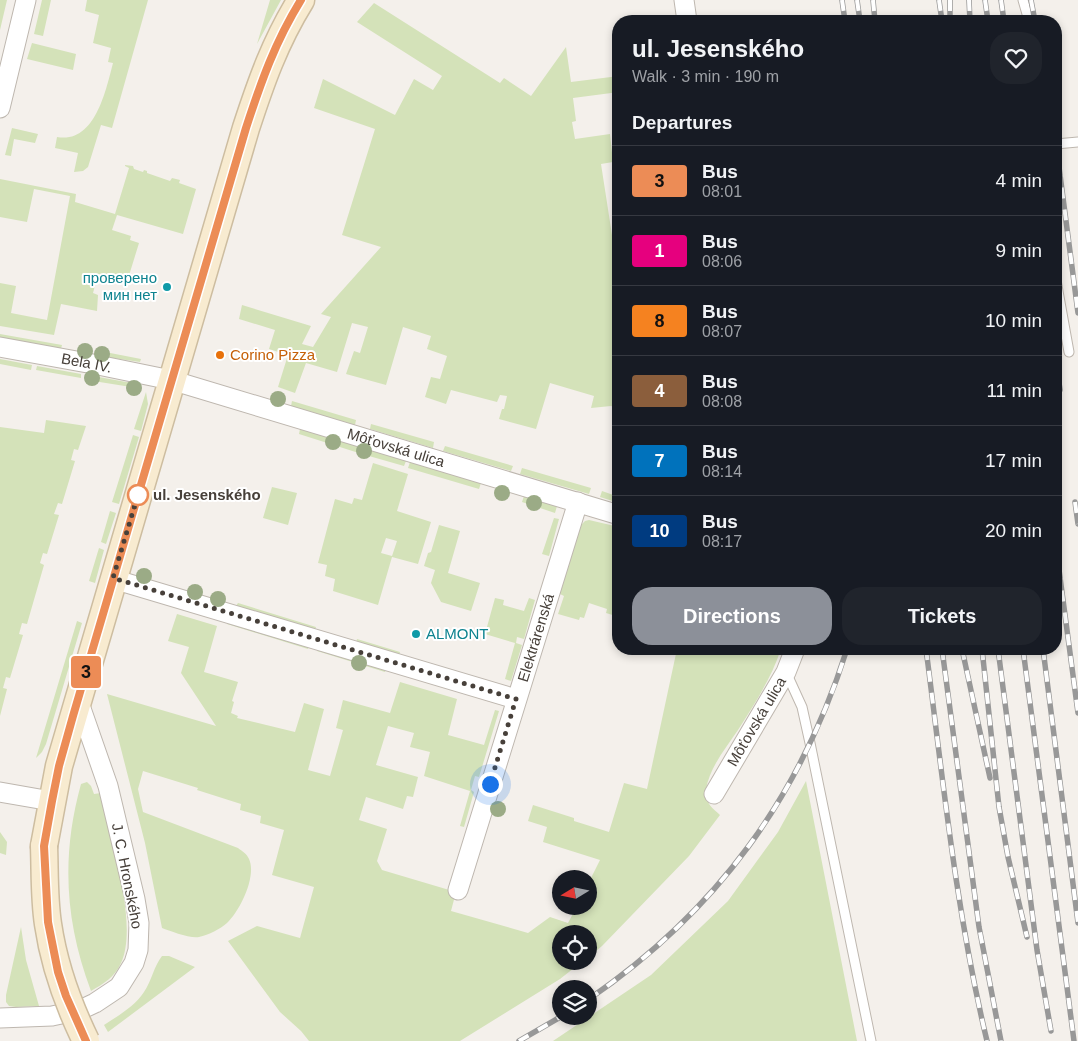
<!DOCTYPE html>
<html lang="en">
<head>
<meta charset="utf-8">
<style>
  body { margin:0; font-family:Arial,sans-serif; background:#20242c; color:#f1f3f6; height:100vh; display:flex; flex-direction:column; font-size:19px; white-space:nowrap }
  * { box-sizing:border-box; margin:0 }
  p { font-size:16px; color:#9ea1a6 }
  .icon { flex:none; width:28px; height:28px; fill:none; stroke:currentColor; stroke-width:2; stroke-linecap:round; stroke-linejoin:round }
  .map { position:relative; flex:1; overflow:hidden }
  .drawer { position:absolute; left:612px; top:15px; width:450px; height:640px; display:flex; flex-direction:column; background:#171b24; border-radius:20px; box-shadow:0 2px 8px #0003 }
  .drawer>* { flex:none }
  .badge { padding:0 10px; border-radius:4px; font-size:18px; line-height:32px }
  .needle { width:32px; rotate:260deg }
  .buttons { position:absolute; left:552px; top:870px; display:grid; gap:10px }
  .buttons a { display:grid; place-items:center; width:45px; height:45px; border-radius:50%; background:#171b24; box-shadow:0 2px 8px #0003; font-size:25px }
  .you { position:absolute; width:25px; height:25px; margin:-12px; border:4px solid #fff; border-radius:50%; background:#1a73e8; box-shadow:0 0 0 8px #1a73e833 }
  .map>.badge { position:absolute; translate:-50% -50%; box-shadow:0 0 0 2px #fff }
  h2 { padding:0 20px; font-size:19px; line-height:45px }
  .round { display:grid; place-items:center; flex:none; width:52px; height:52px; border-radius:20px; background:#20242c }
  .headline { display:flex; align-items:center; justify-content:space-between; height:85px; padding:0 20px }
  h1 { font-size:24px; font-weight:800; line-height:38px }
  .button { display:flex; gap:10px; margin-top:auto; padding:10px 20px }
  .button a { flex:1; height:58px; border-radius:20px; background:#8c9099; color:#fff; font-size:20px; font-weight:800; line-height:58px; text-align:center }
  .button a+a { background:#20242c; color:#f1f3f6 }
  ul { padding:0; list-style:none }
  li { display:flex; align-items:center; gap:15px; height:70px; padding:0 20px; border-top:1px solid #363941 }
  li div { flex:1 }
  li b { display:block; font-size:19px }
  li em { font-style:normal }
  li .badge { min-width:55px; font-weight:700; text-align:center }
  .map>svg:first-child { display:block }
  .green { fill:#d4e2b9; fill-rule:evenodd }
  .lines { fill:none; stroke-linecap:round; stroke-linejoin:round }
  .lane-casing { stroke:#beb7af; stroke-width:11 }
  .street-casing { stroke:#beb7af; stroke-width:21 }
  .secondary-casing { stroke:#cdbda0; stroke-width:29 }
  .lane { stroke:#fff; stroke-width:9 }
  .street { stroke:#fff; stroke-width:19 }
  .secondary { stroke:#f8ebd0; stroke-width:26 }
  .rail-casing { stroke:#989898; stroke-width:5.5 }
  .rail { stroke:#fff; stroke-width:4; stroke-dasharray:11; stroke-linecap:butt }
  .secondary-bridge-casing { stroke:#cdbda0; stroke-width:29; stroke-linecap:butt }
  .secondary-bridge { stroke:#f8ebd0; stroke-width:26 }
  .tree { fill:#9bab86 }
  .line-casing { stroke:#fff; stroke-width:11 }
  .line { stroke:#ec8c56; stroke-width:8 }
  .walk { stroke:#47403a; stroke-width:5; stroke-dasharray:0 9 }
  .culture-dot { fill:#0f9aa8; stroke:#fff; stroke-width:2 }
  .food-dot { fill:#e8710a; stroke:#fff; stroke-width:2 }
  .stop-dot { fill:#fff; stroke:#ec8c56; stroke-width:2.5 }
  .labels { text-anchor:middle; stroke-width:4; stroke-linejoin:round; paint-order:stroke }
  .culture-label { font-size:15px; fill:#0d838f; stroke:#fff; text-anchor:end }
  .food-label { font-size:15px; fill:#c56008; stroke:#fff; text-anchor:start }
  .street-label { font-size:15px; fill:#47403a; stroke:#fff }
  .stop-label { font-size:15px; font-weight:bold; fill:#47403a; stroke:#fff; text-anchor:start }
</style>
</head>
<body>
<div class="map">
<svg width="1078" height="1041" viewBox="0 0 1078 1041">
  <rect width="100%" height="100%" fill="#f4f0eb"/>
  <path class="green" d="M0,0H7L0,30Z
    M42,0H51L43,36L34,34Z
    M87,0H148L112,128L101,125L88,167L83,171L74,172L78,153L55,148L57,137C95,144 106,90 113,63L108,62L111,48L93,43L99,15L85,11Z
    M270,0H281L257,44Z
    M374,3L500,83L504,78L531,96L566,47L571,82L619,76V92L573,98L576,121L572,122L575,139L610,134L613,162L601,164L612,235L619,234V409L611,406L591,408L594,396L550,383L536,429L499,419L502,409H504L507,396L500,395L497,402L451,390L446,404L425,397L431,377L440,379L447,356L427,349L431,336L403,327L386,385L346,374L354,351L360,353L368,327L352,323L337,372L306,363L295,393L278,387L288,355L269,349L275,330L239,319L242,305L311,326L302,344L313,347L331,317L321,314L381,247L342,235L375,129L314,108L323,79L395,115L414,79L433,90L442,76L357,22Z
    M32,43L76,54L73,70L27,59Z
    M12,128L38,134L35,143L14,139L11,156L5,155Z
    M125,165L133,166L134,169L143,172L144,170L147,171V173L170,181L172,178L180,180L179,183L196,189L183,234L117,215L112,230L131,236L130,240L139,243L127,282L118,279L117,283L97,278L93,293L98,295L97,311L61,304L54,335L0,326V283L16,286L11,313L47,320L70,196L34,189L27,222L0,217V179L76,194L75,202L115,214L129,168L125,166Z
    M0,334L62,345L61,349L0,338Z
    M100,351L141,359L140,362L99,356Z
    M0,359L32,365L31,370L0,364Z
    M37,366L81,374V378L36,370Z
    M88,375L137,384L136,388L133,391L131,387L87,380Z
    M146,392L148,404L141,431L134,429Z
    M292,401L356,420L355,425L291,406Z
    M46,420L86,426L78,450L74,449L71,460L75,461L62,504L58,503L54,514L59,515L47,554L43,553L40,563L44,565L27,624L22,623L19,634L23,635L10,678L6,677L3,688L7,689L0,716V427L44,433Z
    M371,424L434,442L433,448L370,429Z
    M300,429L367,449L365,455L299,434Z
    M133,435L139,437L119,504L112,502Z
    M445,446L513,466L511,471L443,451Z
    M371,450L406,461L404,466L369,456Z
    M410,462L481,483L479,489L408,468Z
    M373,463L408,474L397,511L431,522L418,564L392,557L378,605L333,591L335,579L325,576L327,565L318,563L335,499L352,504L354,498L362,500ZM386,538L397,541L392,556L381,553Z
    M522,468L591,488L589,494L520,474Z
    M272,487L297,493L288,525L263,518Z
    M602,491L619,497V503L600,497Z
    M524,496L557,506L555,513L522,502Z
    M110,511L116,513L106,544L101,542Z
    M554,518L559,519L549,556L542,554Z
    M589,520L619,527V617L606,613L607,609L589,603L584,618L580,617L579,620L558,614L564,596L560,594L580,526L585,521Z
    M439,525L460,531L448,573L480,583L471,611L441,602L431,583L435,570L424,566L428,553L431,552Z
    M99,548L104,550L95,583L89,581Z
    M495,598L504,600L503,605L524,611L529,598L535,600L524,639L517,637L516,643L522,645L511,681L505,679L515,643L485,634Z
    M238,603L316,627L315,630L236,606Z
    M177,614L217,626L204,672L238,682L232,701L234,702L231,713L238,716L237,718L295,732L304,703L324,709L308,770L330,776L343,730L336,728L343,700L390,713L400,682L457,699L448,735L484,745L495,710L499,711L479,777L475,776L471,790L474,792L464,827L460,826L470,791L424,776L430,752L410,747L414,733L388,726L376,765L418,777L413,797L407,796L403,809L366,797L359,820L387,829L377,861L382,870L456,892L451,911L528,933L550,917L568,923L577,906H589V882L600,860L543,842L547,827L528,821L533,805L574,818V821L609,832L624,783L647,789L677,649H781C771,679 755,703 738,730C726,748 709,768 706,790C704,802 712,808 720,815L689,856L602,946L589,957V934H561V961H583L560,979L460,1041H309L301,1031L280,1012L228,941L257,926L300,938L314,887L272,875L284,830L260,823L261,816L240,810L241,804L197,790L198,788L143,771L138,789L143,812L238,848C242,851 247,854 249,859C257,876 240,911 227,923C220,929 209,935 199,937C191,939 170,931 162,928L145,843L107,694L216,726L181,673L189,647L168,641Z
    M228,620L309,645L308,649L227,624Z
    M77,621L82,623L46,744L42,752L36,758Z
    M357,639L400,652L399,656L356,643Z
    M319,648L386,669L385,672L317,651Z
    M806,781L857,1041H553L651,975L728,901L778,832Z
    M87,782L91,786L94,794L101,793C110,835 139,925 121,963C115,977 103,984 91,991C65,922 61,856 81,784Z
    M0,832L7,842L6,855L0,853Z
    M21,927L26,960L39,1006L16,1007L9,1006L6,1002V995Z
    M162,956H169L195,967L108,1032L104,1025C118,1016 135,1006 144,992C152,980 154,966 162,956Z"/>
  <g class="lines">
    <g class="lane-casing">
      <path id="lane" d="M1023,0L1029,21
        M1056,144L1078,142
        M1056,280L1069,352
        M786,672L802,707L810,743L871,1041"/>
    </g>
    <g class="street-casing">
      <g id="street">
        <path d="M684,0L687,21"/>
        <path d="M0,108L26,0"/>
        <path id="s1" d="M0,347L93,364L171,380L619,515"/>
        <path d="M113,579L516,699"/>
        <path d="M0,792L51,801"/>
        <path id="s2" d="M714,794L786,672L795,649"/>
        <path id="s3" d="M458,890L578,502"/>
        <path d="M0,1018L52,1016L80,1010L95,1003L119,987L134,963L138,950L139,923L135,899L108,786L78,700"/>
      </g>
    </g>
    <g class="secondary-casing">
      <path id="secondary" d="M44,846L59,766L246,128C261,82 275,42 301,0"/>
    </g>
    <use href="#lane" class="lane"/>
    <use href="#street" class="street"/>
    <use href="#secondary" class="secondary"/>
    <g class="rail-casing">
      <path id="rail" d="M842,0L845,21
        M857,0L860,21
        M873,0L875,21
        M939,0L942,21
        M950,0V21
        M969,0L970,21
        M985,0L988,21
        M1001,0L1004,21
        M1031,0L1035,21
        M1056,144L1078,313
        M1056,361L1060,390
        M1075,502L1078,524
        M1056,547L1078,713
        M926,649C943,780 956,912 987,1041
        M942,649L979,927L1001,1041
        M962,649L990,778
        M982,649L999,807L1008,857L1027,937
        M998,649L1037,950L1051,1031
        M1023,649L1074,1041
        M1043,649L1078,923
        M589,999C717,911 800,797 847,649
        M519,1041L562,1016"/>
    </g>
    <use href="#rail" class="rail"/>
    <g class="secondary-bridge-casing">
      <path id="secondary-bridge" d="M44,846C45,872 44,898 48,924C54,965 68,1004 86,1041"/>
    </g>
    <use href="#secondary-bridge" class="secondary-bridge"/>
  </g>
  <g class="tree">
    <circle cx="85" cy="351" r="8"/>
    <circle cx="102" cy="354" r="8"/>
    <circle cx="92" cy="378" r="8"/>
    <circle cx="134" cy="388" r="8"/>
    <circle cx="278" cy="399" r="8"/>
    <circle cx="333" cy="442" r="8"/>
    <circle cx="364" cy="451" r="8"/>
    <circle cx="502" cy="493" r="8"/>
    <circle cx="534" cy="503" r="8"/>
    <circle cx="144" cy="576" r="8"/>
    <circle cx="195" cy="592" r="8"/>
    <circle cx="218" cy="599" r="8"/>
    <circle cx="359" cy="663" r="8"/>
    <circle cx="498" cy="809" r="8"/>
  </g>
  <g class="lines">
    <g class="line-casing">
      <path id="line" d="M86,1041L66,996L58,972L48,922L44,846L52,801L59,766L73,716L246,128C261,82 275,42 301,0"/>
    </g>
    <use href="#line" class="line"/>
    <path class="walk" d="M138,495L140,488L113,578L516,699L490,784"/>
  </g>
  <g class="culture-dot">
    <circle cx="167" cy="287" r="5"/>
    <circle cx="416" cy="634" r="5"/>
  </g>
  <circle class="food-dot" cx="220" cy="355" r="5"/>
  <circle class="stop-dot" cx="138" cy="495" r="10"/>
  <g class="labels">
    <g class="culture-label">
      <text x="157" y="283">проверено<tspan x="157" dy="17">мин нет</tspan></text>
      <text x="426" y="639" text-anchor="start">ALMONT</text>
    </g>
    <g class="food-label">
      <text x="230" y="360">Corino Pizza</text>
    </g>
    <g class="street-label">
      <text dy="5" stroke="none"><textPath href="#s1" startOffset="88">Bela IV.</textPath></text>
      <text dy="5" stroke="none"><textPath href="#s1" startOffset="409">Môťovská ulica</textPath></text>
      <text dy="5" stroke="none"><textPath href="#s3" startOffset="264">Elektrárenská</textPath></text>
      <text dy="5" stroke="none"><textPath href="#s2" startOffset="84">Môťovská ulica</textPath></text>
      <text transform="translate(127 876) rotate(79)" y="5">J. C. Hronského</text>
    </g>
    <g class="stop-label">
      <text x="153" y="500">ul. Jesenského</text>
    </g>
  </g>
</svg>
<div class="buttons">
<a><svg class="needle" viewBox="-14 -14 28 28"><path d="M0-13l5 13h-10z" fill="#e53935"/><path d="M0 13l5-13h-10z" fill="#9ea1a6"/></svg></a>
<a><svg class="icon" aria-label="locate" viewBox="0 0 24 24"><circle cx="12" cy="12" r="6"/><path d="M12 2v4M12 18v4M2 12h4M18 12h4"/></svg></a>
<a><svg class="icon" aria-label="layers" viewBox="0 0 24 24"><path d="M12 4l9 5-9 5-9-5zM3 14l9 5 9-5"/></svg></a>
</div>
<div class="you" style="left:490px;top:784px"></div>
<b class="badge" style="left:86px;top:672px;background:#ec8c56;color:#111">3</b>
<section class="drawer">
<div class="headline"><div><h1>ul. Jesenského</h1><p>Walk · 3 min · 190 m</p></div><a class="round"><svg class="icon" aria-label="heart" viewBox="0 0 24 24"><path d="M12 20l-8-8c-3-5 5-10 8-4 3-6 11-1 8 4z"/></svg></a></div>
<h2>Departures</h2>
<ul>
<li><span class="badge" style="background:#ec8c56;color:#111">3</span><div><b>Bus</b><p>08:01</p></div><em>4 min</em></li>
<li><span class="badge" style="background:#e6007e;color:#fff">1</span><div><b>Bus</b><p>08:06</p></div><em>9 min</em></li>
<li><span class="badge" style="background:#f58220;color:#111">8</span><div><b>Bus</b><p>08:07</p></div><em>10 min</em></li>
<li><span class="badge" style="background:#8b5e3c;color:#fff">4</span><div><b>Bus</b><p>08:08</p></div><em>11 min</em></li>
<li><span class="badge" style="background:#0072bc;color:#fff">7</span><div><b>Bus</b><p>08:14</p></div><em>17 min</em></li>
<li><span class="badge" style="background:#003b80;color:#fff">10</span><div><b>Bus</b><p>08:17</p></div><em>20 min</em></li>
</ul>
<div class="button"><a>Directions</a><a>Tickets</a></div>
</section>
</div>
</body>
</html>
